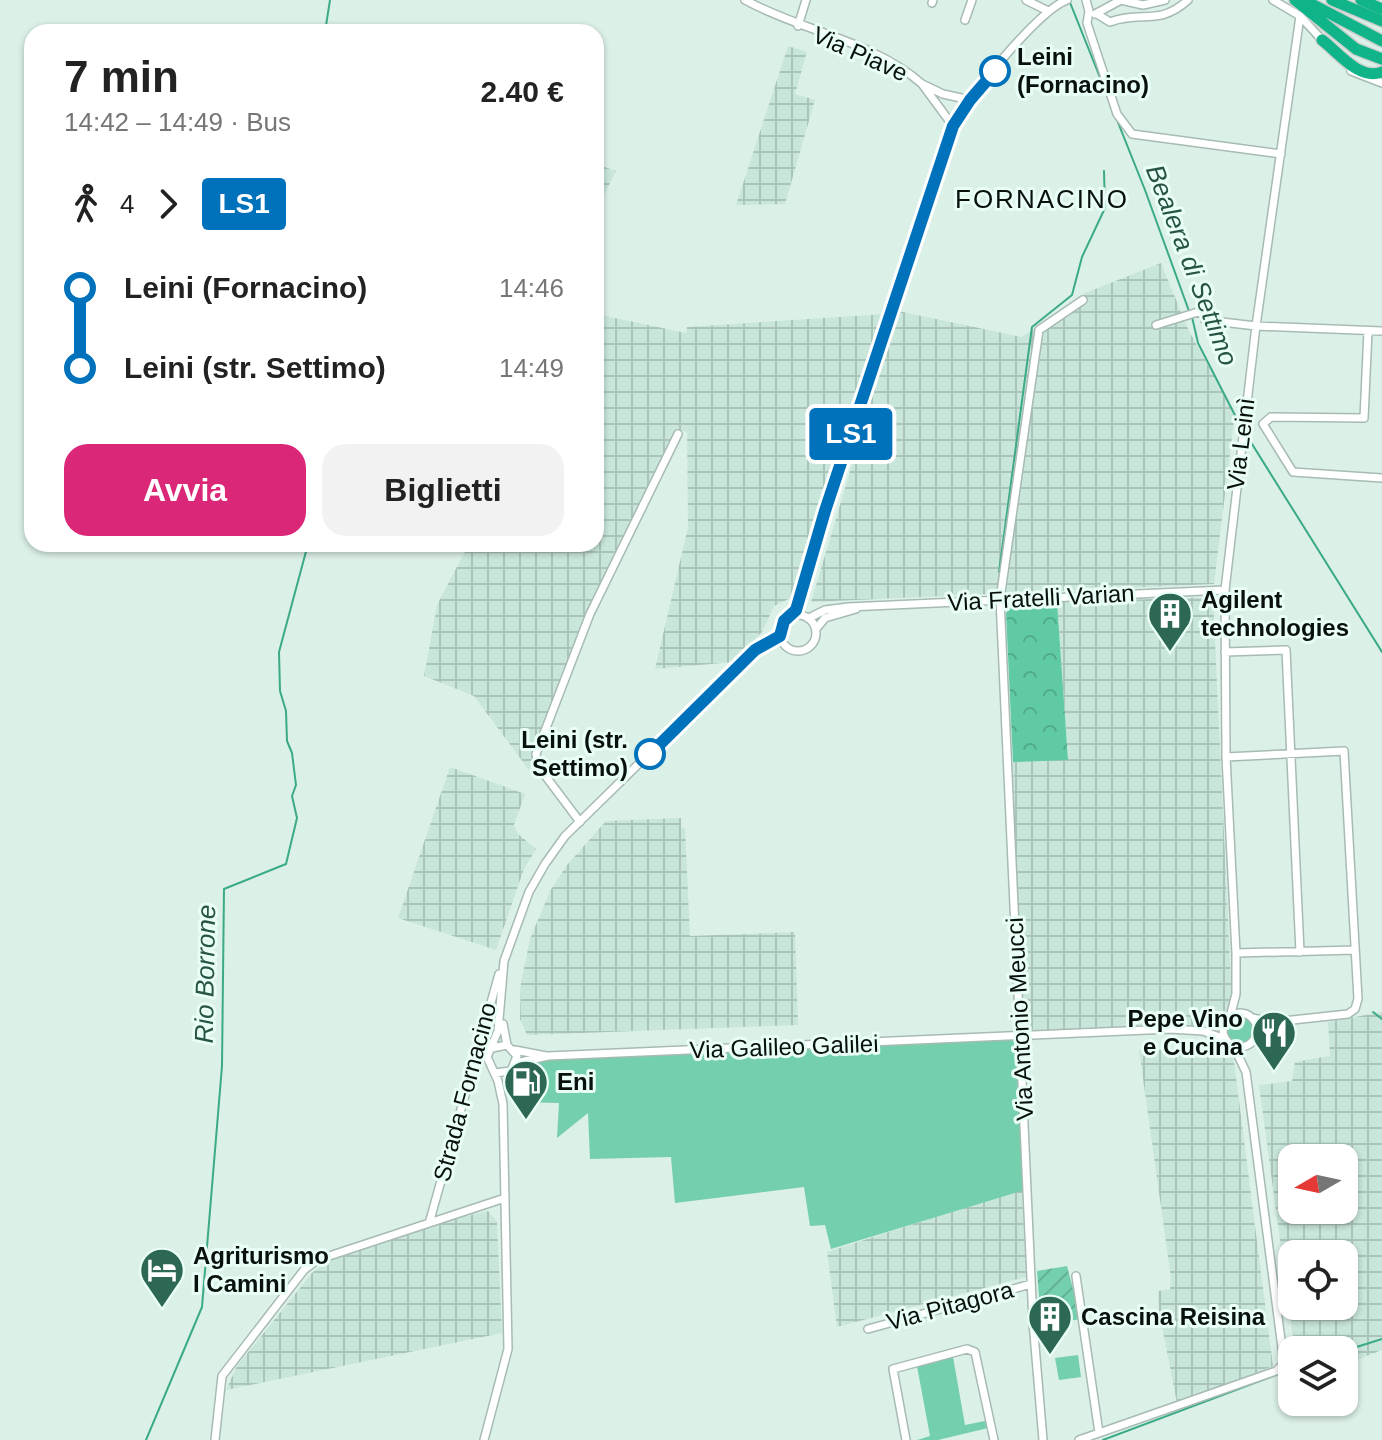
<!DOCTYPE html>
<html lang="it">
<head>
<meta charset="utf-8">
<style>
  body { margin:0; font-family:Helvetica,sans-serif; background:#f2f2f2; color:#222; height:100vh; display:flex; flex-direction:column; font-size:30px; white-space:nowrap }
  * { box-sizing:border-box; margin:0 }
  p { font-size:26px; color:#767676 }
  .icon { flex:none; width:44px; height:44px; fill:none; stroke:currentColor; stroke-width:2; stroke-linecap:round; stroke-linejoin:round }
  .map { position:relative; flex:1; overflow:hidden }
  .details { position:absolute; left:24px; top:24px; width:580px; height:528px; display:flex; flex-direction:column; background:#fff; border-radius:24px; box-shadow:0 2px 6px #0004 }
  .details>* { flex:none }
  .badge { padding:0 16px; border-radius:6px; font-size:28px; line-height:52px }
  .needle { width:52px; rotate:261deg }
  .controls { position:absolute; left:1278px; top:1144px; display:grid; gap:16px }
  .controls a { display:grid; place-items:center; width:80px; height:80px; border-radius:16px; background:#fff; box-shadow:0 2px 6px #0004; font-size:40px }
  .map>.badge { position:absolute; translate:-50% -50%; box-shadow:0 0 0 4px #fff }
  .legs { display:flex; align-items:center; gap:12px; height:88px; padding:0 40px; font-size:26px }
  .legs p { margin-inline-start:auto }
  .summary { display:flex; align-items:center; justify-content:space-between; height:136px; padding:0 40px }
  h1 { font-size:44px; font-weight:700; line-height:60px }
  .cta { display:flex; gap:16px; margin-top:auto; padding:16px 40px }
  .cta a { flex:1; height:92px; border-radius:24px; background:#db2777; color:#fff; font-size:32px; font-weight:700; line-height:92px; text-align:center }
  .cta a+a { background:#f2f2f2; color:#222 }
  ul { padding:0 40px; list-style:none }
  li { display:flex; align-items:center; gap:28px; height:80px; font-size:30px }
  li i { display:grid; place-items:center; width:12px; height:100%; margin:0 10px; background:currentColor }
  li i::after { content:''; width:20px; height:20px; margin:-10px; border:6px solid; border-radius:50%; background:#fff }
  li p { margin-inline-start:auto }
  li:first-child i { background:linear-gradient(#0000 50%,currentColor 0) }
  li:last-child i { background:linear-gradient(currentColor 50%,#0000 0) }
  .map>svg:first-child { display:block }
  .industrial { fill:url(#industrial-grid); fill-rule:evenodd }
  .grass { fill:#74cfad }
  .forest { fill:url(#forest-crowns) }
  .garden { fill:url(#garden-furrows) }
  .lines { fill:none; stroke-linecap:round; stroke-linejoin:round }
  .stream { stroke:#3baa86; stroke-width:2 }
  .minor-casing { stroke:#a7bbb3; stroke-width:10 }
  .highway-casing { stroke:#cecfcf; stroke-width:14 }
  .minor { stroke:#fff; stroke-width:7 }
  .highway { stroke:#0fb589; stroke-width:11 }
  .line-1-casing { stroke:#fff; stroke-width:18 }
  .line-1 { stroke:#0072bc; stroke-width:12 }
  .stop-1-dot { fill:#fff; stroke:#0072bc; stroke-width:4 }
  .labels { text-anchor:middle; stroke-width:6; stroke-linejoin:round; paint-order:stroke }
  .street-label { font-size:24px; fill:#09110e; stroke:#e9fef5 }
  .stop-label { font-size:24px; font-weight:bold; fill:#09110e; stroke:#e9fef5; text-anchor:start }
  .poi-label { font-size:24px; font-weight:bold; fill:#09110e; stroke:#e9fef5; text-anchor:start }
  .neighbourhood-label { font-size:26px; letter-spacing:2px; fill:#09110e; stroke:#e9fef5 }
  .water-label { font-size:26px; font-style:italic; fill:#275444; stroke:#e9fef5 }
</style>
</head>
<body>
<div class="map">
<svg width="1382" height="1440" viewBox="0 0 1382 1440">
  <defs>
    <pattern id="industrial-grid" width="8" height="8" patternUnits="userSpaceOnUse" patternTransform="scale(2)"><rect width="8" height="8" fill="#c9e6da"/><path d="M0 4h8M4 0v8" fill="none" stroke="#abc4ba"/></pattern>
    <pattern id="forest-crowns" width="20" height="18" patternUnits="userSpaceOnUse" patternTransform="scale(2)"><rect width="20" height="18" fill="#5fcaa4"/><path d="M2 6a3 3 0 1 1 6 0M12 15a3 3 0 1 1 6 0" fill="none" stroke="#51ac8c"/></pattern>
    <pattern id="garden-furrows" width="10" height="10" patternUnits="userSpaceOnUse" patternTransform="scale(2)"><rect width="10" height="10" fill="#74cfad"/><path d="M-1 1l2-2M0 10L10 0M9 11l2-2" fill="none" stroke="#63b194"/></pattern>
  </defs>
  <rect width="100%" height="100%" fill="#dbf0e7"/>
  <path class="industrial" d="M788,46L807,52L795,94L815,100L785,204L736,205Z
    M596,164L616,171L596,211Z
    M1161,263L1189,331L1235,413L1214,584L811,602L898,311L1022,337L1085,293Z
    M596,314L686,333L687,327L885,314L793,597L774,606L762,632L733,662L655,669L688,527L687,432L680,430L590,614L529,770L474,696L424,676L437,605L469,544H596Z
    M1213,597L1232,1006L1225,1022L1203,1031L1021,1037L1013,762L1068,759L1057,602Z
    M450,767L525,794L514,825L518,834L536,849L524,869L496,950L398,918Z
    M681,818V828H685L690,936L795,932L798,1025L527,1035L520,1019L521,982L530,939L550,891L567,865L606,821Z
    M1382,1012V1350L1344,1365V1350H1292V1370L1288,1371L1293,1337L1259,1085L1292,1081L1295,1062L1330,1056L1328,1022ZM1292,1158H1344V1210H1292ZM1292,1254H1344V1306H1292Z
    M1222,1049L1233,1054L1273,1366L1177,1403L1159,1311L1158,1291L1170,1289L1171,1278L1139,1050Z
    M1022,1189L1026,1277L837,1327L827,1252Z
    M488,1211L497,1222L502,1333L226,1390L237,1366L312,1273L324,1263L438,1222Z"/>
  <path class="grass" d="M1227 1030a13 13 0 1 1 26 0a13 13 0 1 1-26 0Z
    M1021,1037L1028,1189L831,1249L825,1225L810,1226L804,1187L675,1203L671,1157L590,1159L588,1113L557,1138L559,1103L513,1102L516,1063L549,1058Z
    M1078,1355L1081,1377L1059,1380L1055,1358Z
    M953,1357L965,1425L985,1421L988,1428L938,1440H917L930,1436L917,1366Z"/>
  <path class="forest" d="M1057,602L1068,760L1013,762L1006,613L1014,604Z"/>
  <path class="garden" d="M1067,1266L1081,1319L1063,1322L1061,1307L1040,1309L1037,1271Z"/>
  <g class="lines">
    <path class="stream" d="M1069,0L1145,190L1189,311
      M325,32L330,0
      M1192,317L1198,343L1241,427
      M1247,436L1382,652
      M999,572L1031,334L1032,327L1072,295L1082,257L1105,208L1104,171
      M1373,1012L1382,1019
      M1344,1351L1382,1339
      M146,1440L202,1307L222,1066L224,889L286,864L297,818L292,796L296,785L292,753L287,741L286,711L280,691L279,652L308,544
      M1103,1440L1292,1369"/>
    <g class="minor-casing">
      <path id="minor" d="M745,0C801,31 874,41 922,84
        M1026,0L1048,11
        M1086,0L1089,11
        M1273,0L1300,16L1323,41
        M932,3L933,0
        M1089,11L1087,23L1117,114L1132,134L1281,154
        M1095,14L1121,0L1143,5L1165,0
        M1097,14L1110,22C1142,10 1158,27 1188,0
        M965,20L972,0
        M798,26L806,0
        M1351,71L1382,83
        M953,126L922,84L943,94L970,100
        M1156,325L1198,312L1205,315V320L1256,326L1382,331
        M1368,331L1364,418L1271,417L1263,424L1293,472L1382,478
        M780 633a18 18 0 1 1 36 0a18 18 0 1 1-36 0Z
        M793,615L953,126C967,98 1039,10 1067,0
        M809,618L825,610L848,607L1225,590
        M816,629L825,618L856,609
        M1225,652L1286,650L1300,952
        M1226,757L1344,751L1358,999L1355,1009L1348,1014L1274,1022L1252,1018
        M580,822L538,766L536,754L590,614L678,434
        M1236,953L1355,950
        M1223 1030a17 17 0 1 1 34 0a17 17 0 1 1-34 0Z
        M1230,1017L1236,994V953L1226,757L1225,590L1256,326L1300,16
        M503,1024L507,1045
        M492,1048L507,1045L517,1056L511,1071L495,1073
        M515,1050L546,1056
        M516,1063L548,1056L1170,1029L1203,1031L1225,1039
        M430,1220L499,974
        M1076,1276L1099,1433
        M868,1329L1031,1284
        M215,1440L222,1376L304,1270L317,1260L505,1198
        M484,1440L508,1349L503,1104L498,1081L487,1057L498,1031L504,961L529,892L545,864L565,836L755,650L780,636
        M906,1440L893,1369L967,1349L975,1352L994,1440
        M1043,1440L1033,1322L1000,599L1039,330L1083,300
        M1079,1440L1276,1371L1284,1363L1246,1072L1234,1047"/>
    </g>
    <g class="highway-casing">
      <path id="highway" d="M1295,0L1356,49L1382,59
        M1304,0L1382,41
        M1332,0L1382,21
        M1361,0L1382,9
        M1322,40C1338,52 1359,81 1382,72"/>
    </g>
    <use href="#minor" class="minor"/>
    <use href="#highway" class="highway"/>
  </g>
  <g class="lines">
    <g class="line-1-casing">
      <path id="line-1" d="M650,754L755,650L780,636L784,621L796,610L825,511L953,126L970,100L995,71"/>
    </g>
    <use href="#line-1" class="line-1"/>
  </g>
  <defs>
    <g id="building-pin" transform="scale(2.3)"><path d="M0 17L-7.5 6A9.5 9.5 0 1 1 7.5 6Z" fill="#2c6853" stroke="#e9fef5"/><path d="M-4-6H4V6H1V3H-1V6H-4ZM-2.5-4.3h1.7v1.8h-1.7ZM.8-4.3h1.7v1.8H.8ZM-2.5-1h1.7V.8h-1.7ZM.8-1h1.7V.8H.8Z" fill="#fff"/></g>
    <g id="restaurant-pin" transform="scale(2.3)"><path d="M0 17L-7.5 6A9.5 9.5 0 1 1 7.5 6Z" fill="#2c6853" stroke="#e9fef5"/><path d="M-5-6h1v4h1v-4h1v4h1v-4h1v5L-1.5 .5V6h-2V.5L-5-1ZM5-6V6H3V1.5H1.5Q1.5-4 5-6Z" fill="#fff"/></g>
    <g id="fuel-pin" transform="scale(2.3)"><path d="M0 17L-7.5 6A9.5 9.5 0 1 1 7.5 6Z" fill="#2c6853" stroke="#e9fef5"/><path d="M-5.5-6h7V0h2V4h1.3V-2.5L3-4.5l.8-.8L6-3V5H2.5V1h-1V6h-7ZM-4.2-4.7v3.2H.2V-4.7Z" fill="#fff"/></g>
    <g id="hotel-pin" transform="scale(2.3)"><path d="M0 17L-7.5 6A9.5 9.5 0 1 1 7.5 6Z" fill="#2c6853" stroke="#e9fef5"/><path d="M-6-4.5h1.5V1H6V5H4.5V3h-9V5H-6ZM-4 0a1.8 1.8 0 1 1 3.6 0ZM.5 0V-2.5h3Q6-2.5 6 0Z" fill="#fff"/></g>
  </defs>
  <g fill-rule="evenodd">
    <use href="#building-pin" x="1170" y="614"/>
    <use href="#restaurant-pin" x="1274" y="1033"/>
    <use href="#fuel-pin" x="526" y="1082"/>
    <use href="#hotel-pin" x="162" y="1270"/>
    <use href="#building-pin" x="1050" y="1317"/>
  </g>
  <g class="stop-1-dot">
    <circle cx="995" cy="71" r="14"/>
    <circle cx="650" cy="754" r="14"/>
  </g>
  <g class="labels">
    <g class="street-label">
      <text transform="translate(860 54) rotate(24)" y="8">Via Piave</text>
      <text transform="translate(1241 444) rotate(-83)" y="8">Via Leinì</text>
      <text transform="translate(1041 598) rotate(-3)" y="8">Via Fratelli Varian</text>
      <text transform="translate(1020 1019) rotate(-93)" y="8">Via Antonio Meucci</text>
      <text transform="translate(784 1047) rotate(-2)" y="8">Via Galileo Galilei</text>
      <text transform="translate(465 1092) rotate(-75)" y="8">Strada Fornacino</text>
      <text transform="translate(950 1306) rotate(-15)" y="8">Via Pitagora</text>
    </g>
    <g class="stop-label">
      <text x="1017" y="65">Leini<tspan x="1017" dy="28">(Fornacino)</tspan></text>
      <text x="628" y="748" text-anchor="end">Leini (str.<tspan x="628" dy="28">Settimo)</tspan></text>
    </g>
    <g class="poi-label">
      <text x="1201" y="608">Agilent<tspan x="1201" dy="28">technologies</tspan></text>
      <text x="1243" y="1027" text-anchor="end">Pepe Vino<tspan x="1243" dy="28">e Cucina</tspan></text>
      <text x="557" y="1090">Eni</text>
      <text x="193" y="1264">Agriturismo<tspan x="193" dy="28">I Camini</tspan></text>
      <text x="1081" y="1325">Cascina Reisina</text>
    </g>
    <g class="neighbourhood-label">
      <text x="1042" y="208">FORNACINO</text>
    </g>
    <g class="water-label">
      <text transform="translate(1192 265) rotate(69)" y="9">Bealera di Settimo</text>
      <text transform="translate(205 974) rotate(-89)" y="9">Rio Borrone</text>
    </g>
  </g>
</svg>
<div class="controls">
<a><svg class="needle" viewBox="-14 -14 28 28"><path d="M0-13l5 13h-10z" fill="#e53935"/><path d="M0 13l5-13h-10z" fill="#767676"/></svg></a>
<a><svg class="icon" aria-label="locate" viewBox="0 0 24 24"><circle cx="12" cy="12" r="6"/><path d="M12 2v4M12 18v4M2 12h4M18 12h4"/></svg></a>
<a><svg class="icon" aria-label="layers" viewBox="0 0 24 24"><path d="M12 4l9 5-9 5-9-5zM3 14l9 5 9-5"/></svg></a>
</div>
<b class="badge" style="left:851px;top:434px;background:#0072bc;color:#fff">LS1</b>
<section class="details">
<div class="summary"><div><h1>7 min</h1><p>14:42 – 14:49 · Bus</p></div><b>2.40 €</b></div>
<div class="legs"><svg class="icon" aria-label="walk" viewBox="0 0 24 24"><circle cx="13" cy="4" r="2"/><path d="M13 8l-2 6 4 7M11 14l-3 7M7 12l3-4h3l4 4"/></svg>4<svg class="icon" aria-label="forward" viewBox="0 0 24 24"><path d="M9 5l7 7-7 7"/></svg><b class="badge" style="background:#0072bc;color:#fff">LS1</b></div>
<ul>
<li><i style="color:#0072bc"></i><b>Leini (Fornacino)</b><p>14:46</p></li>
<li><i style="color:#0072bc"></i><b>Leini (str. Settimo)</b><p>14:49</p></li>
</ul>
<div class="cta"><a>Avvia</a><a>Biglietti</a></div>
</section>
</div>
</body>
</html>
